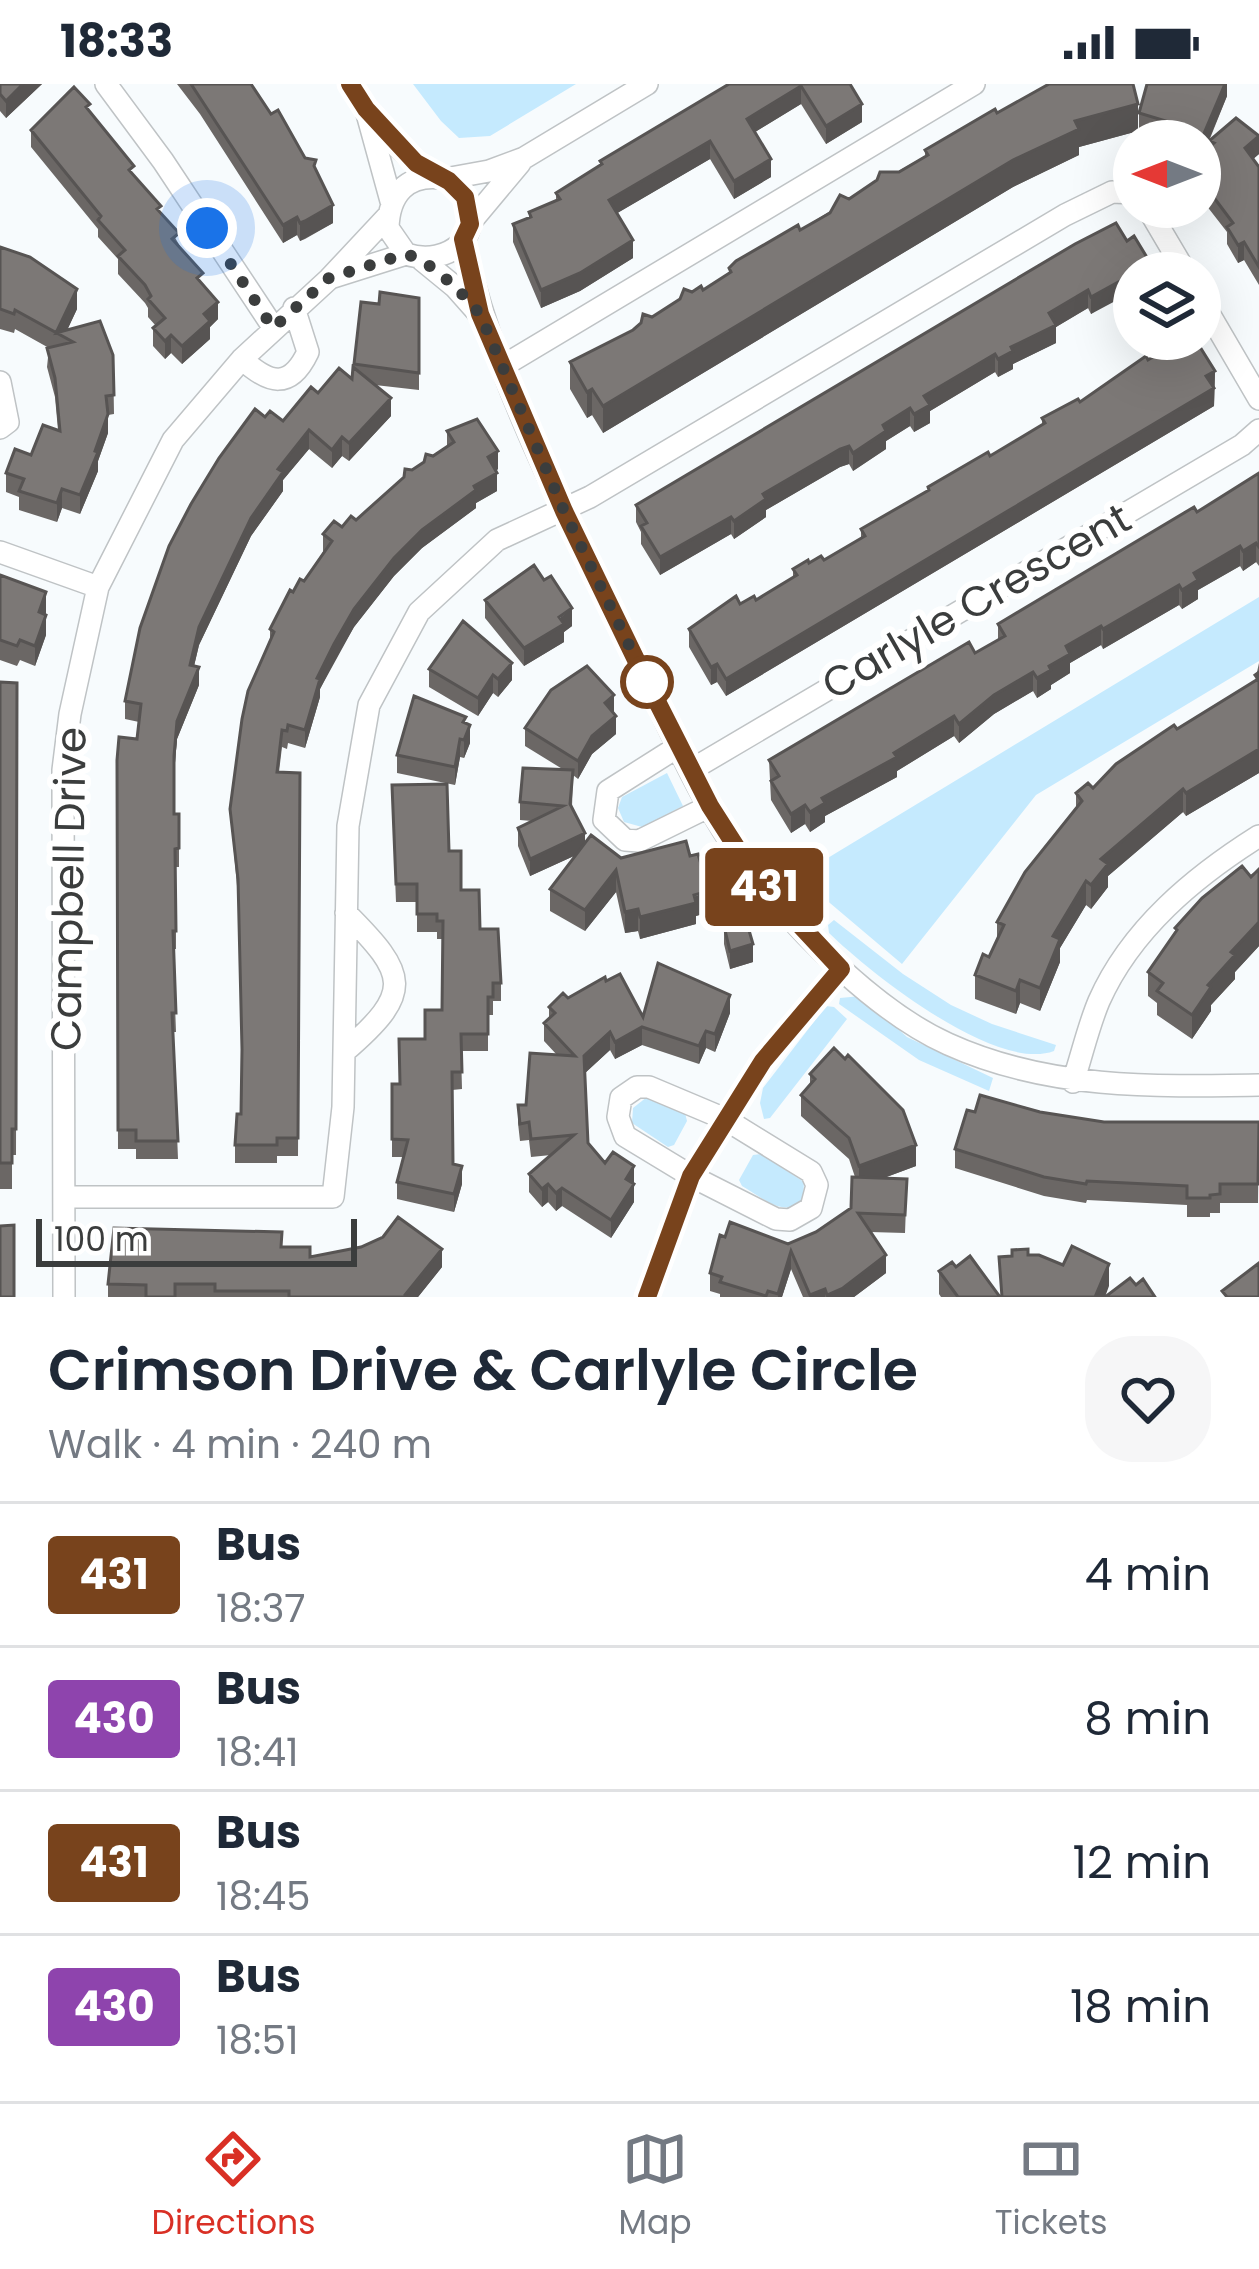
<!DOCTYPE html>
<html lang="en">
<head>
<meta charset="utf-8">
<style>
  body { margin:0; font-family:Poppins,sans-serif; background:#f6f6f7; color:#1f2937; height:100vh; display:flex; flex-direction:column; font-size:45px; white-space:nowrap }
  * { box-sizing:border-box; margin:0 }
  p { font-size:39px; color:#747a83 }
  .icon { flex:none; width:66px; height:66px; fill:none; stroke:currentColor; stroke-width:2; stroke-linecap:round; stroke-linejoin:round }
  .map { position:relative; height:1213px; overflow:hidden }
  .sheet { display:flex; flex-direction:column; background:#fff; flex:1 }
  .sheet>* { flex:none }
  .badge { padding:0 24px; border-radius:9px; font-size:42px; line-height:78px }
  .needle { width:78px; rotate:270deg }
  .buttons { position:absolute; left:1113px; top:36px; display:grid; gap:24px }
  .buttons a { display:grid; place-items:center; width:108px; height:108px; border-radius:50%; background:#fff; box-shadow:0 12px 48px #0002; font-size:60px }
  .scale { position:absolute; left:36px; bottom:30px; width:321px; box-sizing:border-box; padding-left:12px; border:6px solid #3b3d3d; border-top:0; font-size:33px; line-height:42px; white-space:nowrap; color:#3b3d3d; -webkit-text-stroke:9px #fff; paint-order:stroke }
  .you { position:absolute; width:60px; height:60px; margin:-30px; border:9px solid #fff; border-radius:50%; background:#1a73e8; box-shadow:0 0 0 18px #1a73e833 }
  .map>.badge { position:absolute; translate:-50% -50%; box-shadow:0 0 0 6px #fff }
  .round { display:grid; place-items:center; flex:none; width:126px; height:126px; border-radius:48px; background:#f6f6f7 }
  .headline { display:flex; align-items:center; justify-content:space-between; height:204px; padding:0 48px }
  h1 { font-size:57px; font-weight:600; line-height:90px }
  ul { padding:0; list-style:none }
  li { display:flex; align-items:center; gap:36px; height:144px; padding:0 48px; border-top:3px solid #e0e1e3 }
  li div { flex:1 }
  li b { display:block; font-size:45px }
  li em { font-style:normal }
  li .badge { min-width:132px; font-weight:700; text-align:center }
  .status { display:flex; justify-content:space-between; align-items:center; height:84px; padding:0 60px; background:#fff; direction:ltr }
  .status svg { height:33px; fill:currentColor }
  .tab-bar { display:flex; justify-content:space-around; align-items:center; height:168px; border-top:3px solid #e0e1e3; background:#fff; font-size:33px; color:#747a83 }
  .tab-bar a { display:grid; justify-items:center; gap:6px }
  .tab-bar .current { color:#d93025 }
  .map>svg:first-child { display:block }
  .green { fill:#c5eafe }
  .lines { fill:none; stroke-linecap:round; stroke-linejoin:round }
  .minor-casing { stroke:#bfc3c5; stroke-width:24 }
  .minor { stroke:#fff; stroke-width:21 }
  .wall { fill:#6b6765 }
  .shaded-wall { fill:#575453 }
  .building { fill:#7c7876; stroke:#575453; stroke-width:3 }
  .line-casing { stroke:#fff; stroke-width:27 }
  .line { stroke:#78431c; stroke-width:18 }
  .walk { stroke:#3b3d3d; stroke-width:12; stroke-dasharray:0 21.6 }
  .stop-dot { fill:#fff; stroke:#78431c; stroke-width:6 }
  .labels { text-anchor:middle; stroke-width:12; stroke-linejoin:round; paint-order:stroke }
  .street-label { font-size:42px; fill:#3b3d3d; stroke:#fff }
</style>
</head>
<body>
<div class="status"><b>18:33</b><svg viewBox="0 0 49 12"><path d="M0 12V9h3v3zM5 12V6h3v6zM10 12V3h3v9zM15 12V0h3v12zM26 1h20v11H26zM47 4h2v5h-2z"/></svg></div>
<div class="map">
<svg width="1259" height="1213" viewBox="0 0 1259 1213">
  <rect width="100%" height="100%" fill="#f7fbfd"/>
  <path class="green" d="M413,0H576L490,52L459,54L441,37Z
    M1259,513V577L1036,711L902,880L798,792Z
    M667,689L683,722L642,743L624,738L618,724L622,713Z
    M834,836L903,890L951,921L992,940L1056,961L1054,967C996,989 870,889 829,849L828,841Z
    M861,912L907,953L993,994L989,1007L919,976L839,920L840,914Z
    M826,922L834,923L847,935L770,1034L764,1035L760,1019L763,1004Z
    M647,1013L685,1029L687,1037L674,1061L668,1063L632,1039L633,1024Z
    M761,1070L804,1098L803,1116C784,1135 762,1113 742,1102L739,1096L753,1071Z"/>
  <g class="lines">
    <g class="minor-casing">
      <path id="minor" d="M106,0L163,77L273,243
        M350,0C367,27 391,58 416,79C431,91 453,94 463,110C488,149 449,184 406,170L388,144C389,110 407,90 441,94
        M366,26L391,117
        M445,95L489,87L524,74L647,0
        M1147,123L1186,189
        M469,140L520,79
        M463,155C493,295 572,443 635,573C671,647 705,730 757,795C804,854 879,929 948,960C1047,1005 1152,1003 1259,1001
        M422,176L455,203L479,230
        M330,194L406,170
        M1200,214L1259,315
        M242,275C269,300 290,306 308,268L294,224
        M503,282L974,0
        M0,298L8,338L0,344
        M0,468L98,503
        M679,662L608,707L604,736L625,756L639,757L710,722
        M691,686L1242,361L1259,346
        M344,968C414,908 408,891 346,829
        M1073,998C1082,971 1088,943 1099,917C1131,845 1194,793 1259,752
        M637,1003H649L725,1035L811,1088L817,1101L811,1124L790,1136L776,1135L691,1092L625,1052L618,1033L621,1014Z
        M64,1113H333L343,1023L348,742L369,621L419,528L497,456L590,413L1065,131L1112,108L1134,109
        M64,1213L63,686L70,630L98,503L173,356L242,275L329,195L388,132
        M647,1213L691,1092L762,977L841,885"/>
    </g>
    <use href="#minor" class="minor"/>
  </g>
  <path class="wall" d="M0,0H42L6,34L0,27Z
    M177,0H251L271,30L316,86L333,139L305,155L300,157L297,151L283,159L200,30Z
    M729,0H850L862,38L826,60L801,20L755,48L771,93L734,115L710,75L617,129L633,174L580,207L541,224L513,158V140L529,133V128L556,116V109L600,82V77Z
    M1227,0V12L1209,57L1259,70L1253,75L1259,83V201L1244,176L1238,179L1227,160V148L1206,121V103L1208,101L1200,91V57H1174L1139,47V29Z
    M90,28L161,130L203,201L218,235L210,243V255L182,280L171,269L165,275L153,262V244L156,242L148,233V224L145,219L118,190V175L98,153V145L31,63V46Z
    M997,29L1138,47L1079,63V71L1013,103L603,349L592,331L587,334L570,305V278L633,246L692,208L703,206L729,189V184L800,146L849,115L925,72V66Z
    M1127,157L1151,189L1091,230L1088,224L1056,243V259L1013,280V285L998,293L995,288L930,327V339L914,348L910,342L886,357V365L853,387L849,380L840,383L766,426V433L734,455L731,450L660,491L641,460V448L636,438V421Z
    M0,163L77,225L67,246L113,271L114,330L108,331V349L98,377V387L80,430L62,424L57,438L19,426V413L6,408V389L31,371L58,346L55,313L47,283L49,264L15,245L14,249L0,245Z
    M419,214V306L375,301L391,332L349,377L342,372L332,384L309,365L283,396V407L251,452L199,561L194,582L199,601L177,655L174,691V730H179V783H176V865H173L176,948H173L178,1075H136V1065H118L117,676L137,655L139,638L125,635V617L265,333L283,337L318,309L352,295L361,218L379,220Z
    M1148,276L1215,287L1214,322L726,612L717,598L711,601L689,563V545L740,520L756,516L793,493V485L824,476L861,454V445L928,407V403L990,372L1042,340V334L1080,318Z
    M447,347L498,385L496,387L497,407L476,419V424L422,464L394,492L354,543L334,577L320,605V613L305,664L288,659L287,665L282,663L279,688L300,689L298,1072H277V1079H235V1061L241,1030L242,975L238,813L230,725L270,558V545L293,508L304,497L323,468V450L356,436L412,386L447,362Z
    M1259,389V482L1256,478L1243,487L1240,482L1198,506V515L1182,525L1179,521L1103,565L1101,561L1070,579V589L1051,601V605L1037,614L1033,607L994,630L959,659L954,652L897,687V693L825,732V738L810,748L805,740L791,749L771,716L769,676L998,556V540L1197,428Z
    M0,491L46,528V551L35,582L20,576L17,582L0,576Z
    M485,516L572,542L564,548V558L524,582L485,534Z
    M463,537L512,596L498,613L493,609L478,632L429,603V585Z
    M1259,579V689L1186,732L1183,728L1108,792V803L1091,825L1086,821L1060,864V878L1040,927L1020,919L1016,930L975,915V891L989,873L997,855V838L1076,725V709L1093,704L1177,645L1255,597Z
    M0,598L17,599L16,1071H12V1105H0Z
    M614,629L616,650L592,670L578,695L573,691L572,723L585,759L621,774L709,828L696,832V840L640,855L638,847L625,849L616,808L585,847L550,827V805L576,771L530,792L518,762V744L532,737L520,736V718L564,686L525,662V644Z
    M466,639L470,659L464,674L460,673L455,701L397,689V671Z
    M392,718L449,767L461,806L480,845L501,899V917H493V931H488V967H461L462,1005L452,1006L453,1080L462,1100L454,1128L397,1115V1098L404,1073H392V1000H399L442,926L443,855H437V848H417V818H396Z
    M1259,785V862L1235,888V895L1211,921V927L1192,955L1157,931V919L1148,912V888L1175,849V844Z
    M724,842L753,878L730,885L724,860Z
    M606,897L643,933L730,929L715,968L706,964L699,980L642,961L615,975L610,966L585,989L588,1059L634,1118L611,1154L562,1122L556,1127L548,1118L542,1123L529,1108V1090L551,1071L531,1073L529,1056L520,1057L518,1039V1021H526L557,971L544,957V939L549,934V923Z
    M810,990L916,1082L884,1094L907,1095L905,1149L870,1148L886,1189L854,1213H803L791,1185L782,1213H720V1210L710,1207V1189L725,1153L788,1160L816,1148L851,1124L855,1093L849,1075L801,1032V1011L810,1000Z
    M975,1028H1040L1104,1038H1259L1258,1119H1220V1129H1210V1133H1187V1121L1087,1116L1086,1119L1044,1112L955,1084V1065Z
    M281,1163L310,1173L442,1183L418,1213H108V1200Z
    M956,1183L1000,1213H941L939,1210V1187Z"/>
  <path class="shaded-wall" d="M23,0H42L6,34V17Z
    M1225,0H1227V12L1202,72V54Z
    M801,2V20L747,53V35Z
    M862,20V38L826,60V42Z
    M1138,20V47L1079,63V71L1013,103L603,349V322L1075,37Z
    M1259,52V70L1245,82V64Z
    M710,57V75L609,134V116Z
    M771,75V93L734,115V97Z
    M333,121V139L300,157V139Z
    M297,133V151L283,159V141Z
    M633,156V174L580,207L541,224V206Z
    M1244,158V176L1238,179V161Z
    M1151,180V189H1135Z
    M1134,189V207L1091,230V213Z
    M77,205V225L64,253L56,249Z
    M1088,206V224L1056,243V259L1013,280V285L998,293V275L1049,229Z
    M218,218V235L210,243V255L182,280V262L204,230Z
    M171,251V269L165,275V257Z
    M995,270V288L930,327V339L914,348V330L924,312Z
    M1215,287L1214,322L726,612V595Z
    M592,305V331L587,334V308Z
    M391,314V332L349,377V359Z
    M910,324V342L886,357V365L853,387V369L883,341Z
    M108,330V349L98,377V387L80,430V411Z
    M309,346V365L283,396V407L251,452L199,561L190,599V581L199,543L251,434L278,385Z
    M342,353V372L332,384V366Z
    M849,362V380L840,383L766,426V433L734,455V437L763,410L840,365Z
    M498,367V385L488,391V373Z
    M497,389V407L476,419V424L422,464L394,492L354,543L320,605V613L305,664V646L317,594L354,525L394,474L422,446L474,402Z
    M62,405V424L57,438V419Z
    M731,433V450L660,491V473Z
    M1256,459V478L1243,487V467Z
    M1240,462V482L1198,506V515L1182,525V506L1194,489Z
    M1179,501V521L1103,565V545Z
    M46,508V528L39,548V528Z
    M572,524V542L564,548V558L524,582V564Z
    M46,531V551L35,582V562Z
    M1101,542V561L1070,579V589L1051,601V605L1037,614V594L1066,562Z
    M512,579V596L498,613V595Z
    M717,580V598L711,601V583Z
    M199,583V601L177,655L174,691L177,637Z
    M1033,588V607L994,630L959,659V640L994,611Z
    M493,591V609L478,632V614Z
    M614,611V629L605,619Z
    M616,632V650L592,670L578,695V677L592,652Z
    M954,632V652L897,687V693L825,732V738L810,748V728L822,714Z
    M470,641V659L464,674V656Z
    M460,655V673L455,701V683Z
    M1259,665V689L1186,732V709Z
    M1183,705V728L1108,792V803L1091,825V801L1101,775Z
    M805,721V740L791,749V730Z
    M585,749V767L530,792V775Z
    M616,786V808L585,847V826Z
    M1086,797V821L1060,864V878L1040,927V904L1053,852Z
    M709,807V828L696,832V840L640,855V833Z
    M638,825V847L625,849V828Z
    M1259,838V862L1235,888V895L1211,921V927L1192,955V931L1208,901L1231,868Z
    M753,860V878L730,885V867Z
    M1020,896V919L1016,930V907Z
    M730,911V929L715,968V950Z
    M642,943V961L615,975V958Z
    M706,947V964L699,980V962Z
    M610,948V966L584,990V972Z
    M916,1061V1082L859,1103V1082Z
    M462,1082V1100L454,1128V1110Z
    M634,1082V1100L626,1095Z
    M548,1100V1118L542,1123V1105Z
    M634,1100V1118L611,1154V1136Z
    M562,1104V1122L556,1127V1109Z
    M442,1165V1183L418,1213H405Z
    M791,1167V1185L782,1213H778Z
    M886,1171V1189L854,1213H827V1211Z
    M1109,1180V1202L1105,1213H1095Z
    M825,1205V1213H810V1211Z"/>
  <path class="building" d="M0,0H23L6,17L0,10Z
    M191,0H251L271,30L278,26L305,74L316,76L314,82L333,121L305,137L300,139L297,133L283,141Z
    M729,0H850L862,20L826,42L801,2L747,35L771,75L734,97L710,57L609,116L633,156L580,189L541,206L513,140L531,133L529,128L560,115L556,109L602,80L600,77Z
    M1049,0H1133L1138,20L1075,37L1079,45L1013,76L603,322L592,305L587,308L570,278L633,246L641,239L643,230L652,233L680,215L684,205L692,208L701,202L703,206L731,188L729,184L736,177L798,141L800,146L830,129L840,111L849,115L877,96L880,88H899L928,71L925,66L995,25L997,29Z
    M1147,0H1225L1202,54L1174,43L1176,40L1139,29Z
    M74,3L90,20L86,23L134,82L129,86L161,122L157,125L179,149L172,155L203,189L197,194L218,218L204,230L210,237L182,262L171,251L165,257L153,244L165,234L148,215L151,212L145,201L118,172L125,166L98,136L101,132L31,46Z
    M1236,34L1259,52L1245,64L1259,83V183L1244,158L1238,161L1227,143L1233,139L1206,103L1218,94L1200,73V71L1214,59L1209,57Z
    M1116,139L1127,157L1134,152L1151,180L1091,213L1088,206L1049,229L1056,241L1011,263L1013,267L998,275L995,270L924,312L930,321L914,330L910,324L883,341L886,347L853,369L849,362L840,365L763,410L766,415L734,437L731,433L660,473L641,442L647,439L636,421L1075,160Z
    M0,163L30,173L77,205L56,249L100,237L113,271L114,311L106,312L108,330L95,367L98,368L80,411L62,405L57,419L19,407L24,395L6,389L15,365L31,371L43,341L60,347L55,294L47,264L73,258L15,226L14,230L0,225Z
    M380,208L419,214V289L354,280L361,218L379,220Z
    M1183,255H1195L1215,287L1206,292L1214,304L726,595L717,580L711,583L689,545L736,512L740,520L754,512L756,516L797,491L793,485L808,476L809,479L821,472L824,476L865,452L861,445L929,406L928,403L988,368L990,372L1045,339L1042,334L1078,315L1080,318L1146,272L1148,276Z
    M353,283L391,314L349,359L342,353L332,366L309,346L278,385L283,388L251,434L199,543L190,581L199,583L177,637L174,672V730H179V764L175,765L176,847H173L176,929H172L178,1057H136V1046H118L117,676L119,653L137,655L141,620L125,617L140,544L169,462L191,420L219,374L255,325L265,333L270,327L283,337L311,303L318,309L339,284L352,295Z
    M477,335L498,367L488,373L497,389L474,402L476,406L422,446L394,474L354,525L334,560L317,594L320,595L305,646L288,641L287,647L282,646L277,688L300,689L298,1054H277V1061H235L237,1030H241L242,965L238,795L230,725L242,635L248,607L274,548L270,545L290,506L293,508L300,495L304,497L332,457L323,450L334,437L342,443L351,432L356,436L404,393L405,385L412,386L424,378L426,370L433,372L454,358L447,347Z
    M1259,389V463L1256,459L1243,467L1240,462L1194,489L1198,496L1182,506L1179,501L1103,545L1101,542L1066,562L1070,570L1049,582L1051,586L1037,594L1033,588L994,611L959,640L954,632L894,669L897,673L822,714L825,719L810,728L805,721L791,730L771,697L779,692L769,676L969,558L975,569L1005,552L998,540L1194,423L1197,428Z
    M534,481L544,496L551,492L572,524L559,533L564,540L524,564L485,516Z
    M0,491L46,508L39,528L46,531L35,562L20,556L17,562L0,556Z
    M463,537L512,579L498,595L493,591L478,614L429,585Z
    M587,582L614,611L605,619L616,632L592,652L578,677L525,644L551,606Z
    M1259,588V665L1186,709L1183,705L1101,775L1108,780L1091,801L1086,797L1053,852L1060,855L1040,904L1020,896L1016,907L975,891L983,870L989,873L1004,841L997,838L1025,788L1082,717L1076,709L1088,699L1093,704L1116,680L1174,641L1177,645L1258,595L1255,591Z
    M0,598L17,599L16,1045H12V1079H0Z
    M414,612L466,633L463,638L470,641L464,656L460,655L455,683L397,671Z
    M523,684L573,686L570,720L585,749L530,775L518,744L563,722L520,718Z
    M447,700L449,767H461V806H479L480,845H498L501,899H493V913H488V950H461L462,988H452L453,1080L462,1082L454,1110L397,1098L408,1056L392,1055V1000H400L399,955H425V926H442L443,837H437V830H417V800H396L392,701Z
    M591,751L621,774L686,757L690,772L698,770L709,807L694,811L696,819L640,833L638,825L625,828L616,786L585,826L550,805Z
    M1242,782L1251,793L1259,785V838L1231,868L1235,871L1208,901L1211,903L1192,931L1157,907L1163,899L1148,888L1177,846L1175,844L1202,814Z
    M746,836L753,860L730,867L724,842Z
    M658,879L730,911L715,950L706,947L699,962L642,943L615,958L610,948L584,972L588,1059L605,1079L613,1068L634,1082L626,1095L634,1100L611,1136L562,1104L556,1109L548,1100L542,1105L529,1090L574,1051L531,1055L529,1038L520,1040L518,1021H526L530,969L575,972L544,939L555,929L549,923L563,909L568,914L605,893L606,897L620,890L643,933Z
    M834,964L845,975L848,971L903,1026L916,1061L859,1082L849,1054L801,1011L815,995L810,990Z
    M980,1011L1040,1028L1104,1038H1259L1258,1100H1220V1110L1210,1111V1114H1187V1102L1087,1097L1086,1100L1044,1093L955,1065L967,1026L975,1028Z
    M852,1093L907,1095L905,1131L858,1129L886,1171L843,1204L827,1211L825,1205L810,1211L791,1167L778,1210L768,1207L766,1212L720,1198L722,1193L710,1189L720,1151L725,1153L730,1138L788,1160L816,1148L851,1124Z
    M398,1133L442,1165L405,1211L406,1213H289V1207H215V1200H175V1213H146V1201L108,1200L114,1144L282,1148L281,1163H310V1173L361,1163L383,1153Z
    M14,1141V1213H0V1142Z
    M1072,1162L1109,1180L1095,1213H1002L999,1173L1012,1172V1166L1028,1165V1171H1039L1063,1181Z
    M970,1172L1000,1213H958L939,1187L952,1178L956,1183Z
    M1259,1179V1213H1227L1222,1207Z
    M1130,1194L1136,1201L1143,1195L1155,1213H1105Z"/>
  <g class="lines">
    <g class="line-casing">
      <path id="line" d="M350,0L366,25L416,79L449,97L465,113L470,140L463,155L480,230L564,427L640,584L710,722L756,794L841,885L763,977L691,1092L647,1213"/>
    </g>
    <use href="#line" class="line"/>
    <path class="walk" d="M207,144L273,244L329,194L406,170L422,176L455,202L480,230L564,427L647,598"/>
  </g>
  <circle class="stop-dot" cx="647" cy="598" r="24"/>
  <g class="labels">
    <g class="street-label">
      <text transform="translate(976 517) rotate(-30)" y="15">Carlyle Crescent</text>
      <text transform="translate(68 805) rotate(-89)" y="15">Campbell Drive</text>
    </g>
  </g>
</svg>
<div class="buttons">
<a><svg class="needle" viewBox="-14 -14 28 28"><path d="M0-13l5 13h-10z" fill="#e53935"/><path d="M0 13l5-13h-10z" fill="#747a83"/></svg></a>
<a><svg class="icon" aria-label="layers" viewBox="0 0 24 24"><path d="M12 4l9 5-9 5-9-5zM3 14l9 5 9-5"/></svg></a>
</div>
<div class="scale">100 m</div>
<div class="you" style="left:207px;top:144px"></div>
<b class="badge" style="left:764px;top:803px;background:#78431c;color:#fff">431</b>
</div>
<section class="sheet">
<div class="headline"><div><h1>Crimson Drive &amp; Carlyle Circle</h1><p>Walk · 4 min · 240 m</p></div><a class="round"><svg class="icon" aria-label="heart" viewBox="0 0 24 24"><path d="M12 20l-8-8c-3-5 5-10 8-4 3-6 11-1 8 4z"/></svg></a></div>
<ul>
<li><span class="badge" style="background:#78431c;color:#fff">431</span><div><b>Bus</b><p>18:37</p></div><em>4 min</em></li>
<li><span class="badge" style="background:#8e44ad;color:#fff">430</span><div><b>Bus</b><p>18:41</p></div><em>8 min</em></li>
<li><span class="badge" style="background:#78431c;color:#fff">431</span><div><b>Bus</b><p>18:45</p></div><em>12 min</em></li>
<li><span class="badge" style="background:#8e44ad;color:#fff">430</span><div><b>Bus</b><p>18:51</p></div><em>18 min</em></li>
</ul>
</section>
<nav class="tab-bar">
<a class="current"><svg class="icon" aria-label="directions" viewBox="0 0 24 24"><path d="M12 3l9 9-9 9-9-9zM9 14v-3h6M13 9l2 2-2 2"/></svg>Directions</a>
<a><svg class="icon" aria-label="map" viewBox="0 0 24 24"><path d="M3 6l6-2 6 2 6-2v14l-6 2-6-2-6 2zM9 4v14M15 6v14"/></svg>Map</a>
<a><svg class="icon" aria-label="tickets" viewBox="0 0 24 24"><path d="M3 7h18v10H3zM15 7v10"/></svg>Tickets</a>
</nav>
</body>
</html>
